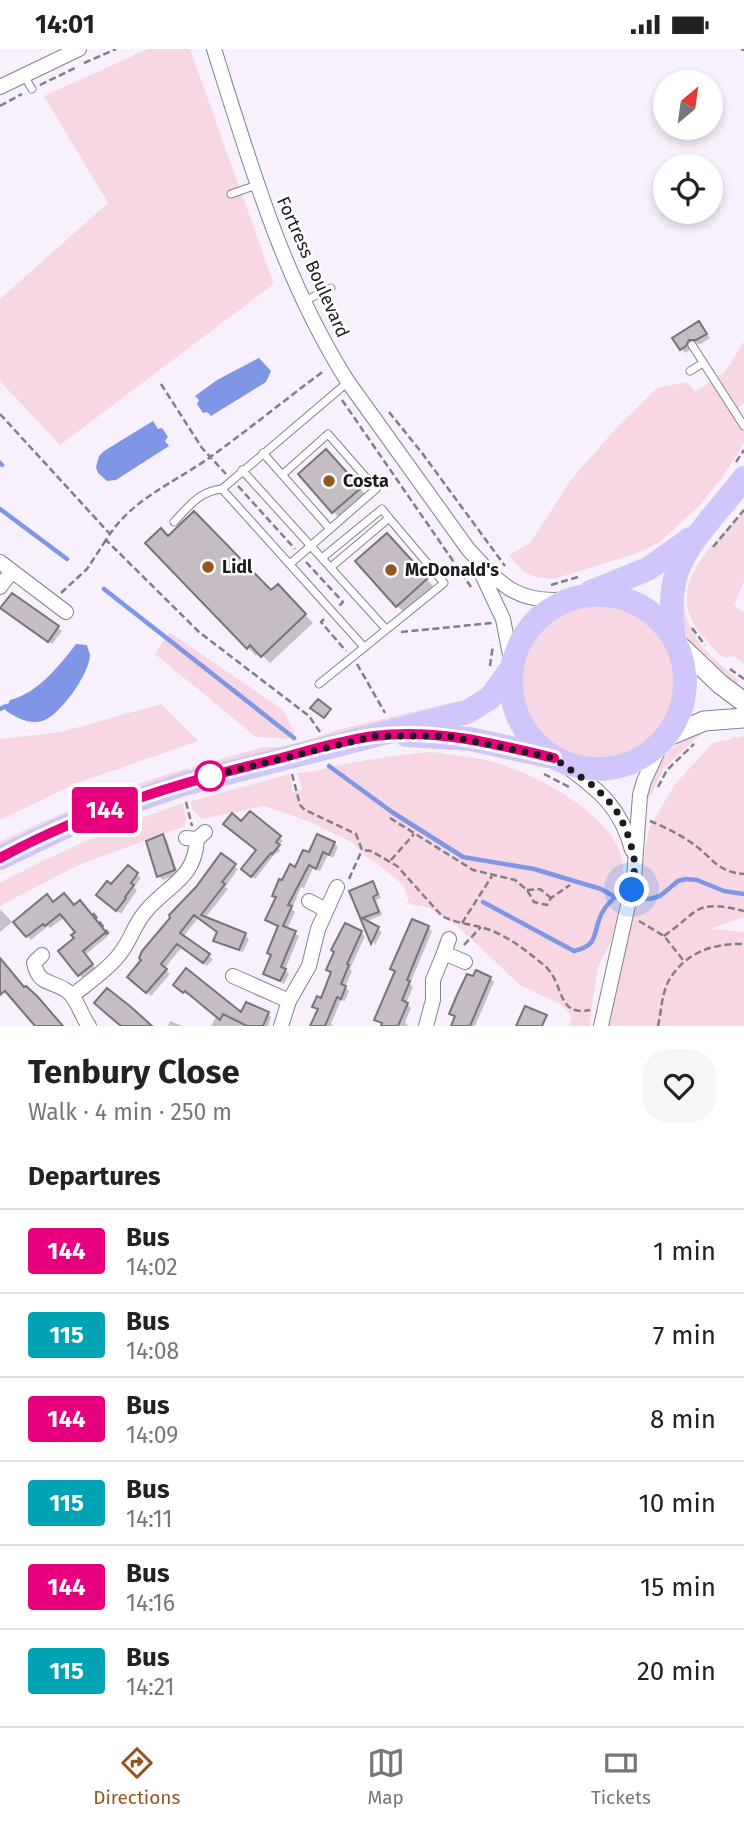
<!DOCTYPE html>
<html lang="en">
<head>
<meta charset="utf-8">
<style>
  body { margin:0; font-family:"Fira Sans",sans-serif; background:#f6f6f6; color:#222; height:100vh; display:flex; flex-direction:column; font-size:26px; white-space:nowrap }
  * { box-sizing:border-box; margin:0 }
  p { font-size:23px; color:#767676 }
  .icon { flex:none; width:38px; height:38px; fill:none; stroke:currentColor; stroke-width:2; stroke-linecap:round; stroke-linejoin:round }
  .map { position:relative; height:977px; overflow:hidden }
  .side { display:flex; flex-direction:column; background:#fff; flex:1 }
  .side>* { flex:none }
  .badge { padding:0 14px; border-radius:5px; font-size:24px; line-height:46px }
  .needle { width:46px; rotate:29deg }
  .fabs { position:absolute; left:653px; top:21px; display:grid; gap:14px }
  .fabs a { display:grid; place-items:center; width:70px; height:70px; border-radius:50%; background:#fff; box-shadow:0 4px 10px #0003; font-size:35px }
  .you { position:absolute; width:35px; height:35px; margin:-18px; border:5px solid #fff; border-radius:50%; background:#1a73e8; box-shadow:0 0 0 10px #1a73e833 }
  .map>.badge { position:absolute; translate:-50% -50%; box-shadow:0 0 0 4px #fff }
  h2 { padding:0 28px; font-size:26px; line-height:63px }
  .round { display:grid; place-items:center; flex:none; width:74px; height:74px; border-radius:28px; background:#f6f6f6 }
  .summary { display:flex; align-items:center; justify-content:space-between; height:119px; padding:0 28px }
  h1 { font-size:33px; font-weight:700; line-height:52px }
  ul { padding:0; list-style:none }
  li { display:flex; align-items:center; gap:21px; height:84px; padding:0 28px; border-top:2px solid #e0e0e0 }
  li div { flex:1 }
  li b { display:block; font-size:26px }
  li em { font-style:normal }
  li .badge { min-width:77px; font-weight:700; text-align:center }
  .status { display:flex; justify-content:space-between; align-items:center; height:49px; padding:0 35px; background:#fff; direction:ltr }
  .status svg { height:19px; fill:currentColor }
  .tabs { display:flex; justify-content:space-around; align-items:center; height:98px; border-top:2px solid #e0e0e0; background:#fff; font-size:19px; color:#767676 }
  .tabs a { display:grid; justify-items:center; gap:4px }
  .tabs .active { color:#965520 }
  .map>svg:first-child { display:block }
  .green { fill:#f8d7e4 }
  .water { fill:#7e96e5 }
  .shadow { fill:#0003 }
  .lines { fill:none; stroke-linecap:round; stroke-linejoin:round }
  .stream { stroke:#7e96e5; stroke-width:4.5 }
  .building { fill:#c6bcc4; stroke:#7b7279; stroke-width:2 }
  .service-casing { stroke:#86808a; stroke-width:9 }
  .minor-casing { stroke:#86808a; stroke-width:16 }
  .tertiary-casing { stroke:#86808a; stroke-width:21 }
  .primary-casing { stroke:#d6d6d7; stroke-width:24 }
  .path { stroke:#827d84; stroke-width:2.5; stroke-dasharray:7 3.5; stroke-linecap:butt }
  .service { stroke:#fff; stroke-width:7 }
  .minor { stroke:#fff; stroke-width:14 }
  .tertiary { stroke:#fff; stroke-width:19 }
  .primary { stroke:#d0c6fc; stroke-width:23 }
  .line-casing { stroke:#fff; stroke-width:16 }
  .line { stroke:#e6007e; stroke-width:10 }
  .walk { stroke:#1e1b1f; stroke-width:7; stroke-dasharray:0 12.6 }
  .poi-dot { fill:#965520; stroke:#fff; stroke-width:2.5 }
  .stop-dot { fill:#fff; stroke:#e6007e; stroke-width:3.5 }
  .labels { text-anchor:middle; stroke-width:5; stroke-linejoin:round; paint-order:stroke }
  .street-label { font-size:18px; fill:#1e1b1f; stroke:#fff }
  .poi-label { font-size:18px; font-weight:bold; fill:#1e1b1f; stroke:#fff; text-anchor:start }
</style>
</head>
<body>
<div class="status"><b>14:01</b><svg viewBox="0 0 49 12"><path d="M0 12V9h3v3zM5 12V6h3v6zM10 12V3h3v9zM15 12V0h3v12zM26 1h20v11H26zM47 4h2v5h-2z"/></svg></div>
<div class="map">
<svg width="744" height="977" viewBox="0 0 744 977">
  <rect width="100%" height="100%" fill="#f8f1fd"/>
  <path class="green" d="M148,0H190L274,235L60,396L0,332V250L108,154L44,47Z
    M744,292V354L731,365L744,383V393L738,404L721,430L699,457L660,493L638,504L554,530L538,529L530,526L522,521L509,506L530,494L571,431L619,376L657,339L687,333L695,343L725,323Z
    M744,461V532L734,557L744,563V615L734,607L725,609C715,603 710,595 702,586C660,539 714,495 744,461Z
    M682,548C689,590 707,605 739,631L733,640C699,606 681,600 682,548Z
    M519 634a78 78 0 1 1 156 0a78 78 0 1 1-156 0Z
    M169,583L282,660L295,684L286,690L256,688L155,605Z
    M458,652L460,659L296,695L337,681Z
    M161,655L198,692L75,735L0,771V690L61,683Z
    M709,678L664,719L647,754H644C652,713 672,694 709,678Z
    M734,687L737,689L744,687V868L711,880L744,883V977H606L635,856L649,779L675,735L713,694L732,690Z
    M264,698H279L280,701L193,724L191,718Z
    M432,703C455,706 478,708 500,715C540,727 620,770 623,816C624,834 616,878 610,895C607,903 600,910 598,919C594,938 592,958 590,977H569L572,967L560,955L520,936L457,877L430,859L409,855L404,837L378,815L365,807L353,794L310,773L264,757L202,770L192,760L191,752L290,725L293,744L302,740L297,724C313,724 325,719 340,716C371,710 400,705 432,703Z
    M188,719L190,725L0,800V793C61,763 123,738 188,719Z
    M183,754L186,770L185,777L76,817L0,857V834C60,802 120,776 183,754Z"/>
  <path class="water" d="M259,309L271,322L266,333L211,367L207,363L203,364L197,355L199,351L195,347L217,331Z
    M153,372L158,380L162,379L168,388L165,392L169,397L116,431L107,432L98,424L96,418L99,407L104,402Z
    M76,595L87,596C87,597 90,605 90,606C90,624 59,668 42,672C29,676 15,668 5,661L10,651C38,644 59,617 76,595Z"/>
  <path class="shadow" d="M703,279L710,289L701,295L693,294L690,301L685,304L675,290Z
    M332,409L366,446L340,469L333,463Z
    M168,489L271,544L278,537L313,574L270,614L259,603L256,607L148,494Z
    M393,493L433,537L404,563L397,557Z
    M13,546L62,582L52,595L7,563Z
    M250,764L283,792L278,797L280,802L274,806L255,830L246,823L258,802L241,774Z
    M163,787L167,791L178,825L163,831L159,827Z
    M334,794L338,798L333,809L328,806L320,822L313,819L304,839L301,838L292,860L295,863L287,880L299,887L285,921L289,925L284,935L265,924L273,908L269,904L279,878L267,871L277,849L274,846L310,806Z
    M234,817L238,820L225,838L228,840L205,869L245,886L249,890L243,903L219,895L215,891L219,883L199,868L183,888L213,910L207,917L182,898L164,920L170,925L151,947L133,932Z
    M128,819L141,829L134,838L137,841L121,865L102,850Z
    M373,834L381,849L376,851L382,866L365,873L382,883L375,896L352,843Z
    M53,855L83,857L108,887L85,906L96,920L83,929L79,926L77,884L65,868L50,879L48,877L31,891L16,873Z
    M1,861L12,873L0,883V862Z
    M428,878L432,882L410,935L413,938L406,954L411,959L405,973L408,977H383L376,970Z
    M361,883L365,887L350,920L352,922L345,938L349,942L345,952L341,951L331,975L333,977H312L319,962L314,957L322,951L333,925L329,921Z
    M490,929L494,933L475,977H452L456,969L451,965Z
    M175,936L242,965L268,964L271,968L268,977H211L217,966L189,944L187,946Z
    M170,972L182,977H168Z"/>
  <g class="lines">
    <path class="stream" d="M0,414L2,416
      M0,460L67,510
      M104,540L294,689
      M0,660L6,657
      M329,717L392,763L463,808L534,820L601,840L615,848L650,850L660,847L678,832L686,830L697,831L724,842L744,845
      M483,853L574,902C596,897 593,889 599,871C602,861 608,855 615,848"/>
  </g>
  <path class="building" d="M699,272L707,285L696,291H689L686,297L680,301L672,289Z
    M326,400L361,439L332,464L298,425Z
    M194,462L271,541L278,535L306,565L261,608L250,596L247,600L145,494L161,479L168,487Z
    M387,484L428,529L396,558L355,512Z
    M12,544L59,577L48,593L0,559Z
    M318,650L331,660L324,669L310,659Z
    M250,762L281,787L276,793L280,796L272,805L271,804L251,828L241,820L256,801L223,775L232,764L241,772Z
    M163,785L175,821L157,828L146,792Z
    M317,785L335,793L329,806L323,803L316,820L309,816L288,856L292,857L283,877L296,882L281,918L286,920L280,932L263,925L271,906L267,904L278,877L265,871L276,848L272,847L279,830L282,831L290,815L295,818L303,801L309,803Z
    M221,804L236,815L222,833L225,835L201,866L246,884L239,901L213,892L217,883L194,866L180,884L210,905L203,914L177,895L161,915L167,920L146,944L127,928L141,911L139,909L142,902L170,869L169,866L196,838Z
    M128,816L138,824L131,834L134,836L125,848L126,849L116,862L96,846L107,832L111,835Z
    M373,832L378,845L373,848L379,863L362,869L379,878L371,895L349,842Z
    M64,844L74,856L80,851L106,883L83,902L93,915L78,927L58,902L74,889L71,886L75,883L60,865L45,877L43,875L26,888L13,873L47,845L53,853Z
    M412,870L429,877L407,931L410,932L402,951L408,954L398,977H381L382,974L374,971L395,922L390,920Z
    M345,874L362,882L347,915L349,916L341,935L346,937L341,950L337,948L325,977H310L318,960L312,958L317,947L321,949L331,923L326,921L334,903L331,901Z
    M0,909L24,938L26,937L37,947L63,977H35L5,942L0,946Z
    M186,919L241,963L246,953L269,963L263,977H247L223,965L220,971L185,942L183,944L173,936Z
    M476,921L491,928L470,977H451L455,967L449,965L457,946L467,925L473,927Z
    M107,939L131,958L152,977H121L109,967L94,954Z
    M525,957L547,966L542,977H516Z"/>
  <g class="lines">
    <g class="service-casing">
      <path id="service" d="M24,27L32,40
        M231,145L257,136
        M304,252L331,239
        M692,296L744,377
        M690,322L703,314
        M263,404L330,480L290,515
        M242,421L386,580
        M282,426L328,385L376,440L330,480
        M222,440L364,598
        M174,473C189,457 200,442 222,440L348,333
        M322,509L382,460L389,469
        M319,635L444,534L389,469L331,518"/>
    </g>
    <g class="minor-casing">
      <path id="minor" d="M214,0C250,114 283,231 348,333L468,500C501,536 517,556 570,550
        M0,38L79,0
        M0,513L66,563
        M479,519L503,570L512,616
        M0,538L12,522
        M557,710C594,738 620,754 632,801
        M186,789L197,790L205,783
        M309,852L326,861
        M449,890L444,904L465,913
        M42,906L34,914C39,937 52,931 67,942C78,950 81,967 89,977
        M233,927L289,952
        M72,947C89,933 112,918 124,899C132,887 136,873 146,862C169,835 195,830 197,790
        M281,977L289,952L309,917L318,880L337,838
        M426,977L433,951V931L444,904
        M601,977L634,829L640,746L644,732L662,693"/>
    </g>
    <g class="tertiary-casing">
      <path id="tertiary" d="M676,593L720,635L744,653
        M666,688L704,672L744,669"/>
    </g>
    <g class="primary-casing">
      <path id="primary" d="M591,543L648,520L690,490
        M511 633a87 87 0 1 1 174 0a87 87 0 1 1-174 0Z
        M674,590C672,571 670,549 675,530C683,495 723,458 744,429
        M406,686L470,690L548,707
        M0,809L77,772L184,735L467,663L490,649L511,620"/>
    </g>
    <path class="path" d="M741,0L744,1
      M84,14L116,0
      M40,36L75,19
      M0,57L22,45
      M161,335L202,399L226,425
      M342,351L471,538
      M389,363L422,404L505,517
      M0,365L109,484
      M736,413L744,401
      M238,437L295,500
      M713,498L744,461
      M306,513L343,553L339,557
      M551,536L581,527
      M61,544L87,520L106,491
      M324,570L321,573L346,602
      M692,579L705,596
      M401,583L492,574
      M357,615L385,664
      M490,617L493,596
      M730,620L744,630
      M320,683L309,667L199,583L106,491C130,451 172,435 209,409C248,381 286,350 325,321
      M292,725L300,756L305,761L356,785L362,801L371,802L397,817L442,867C457,875 474,875 490,881C511,889 528,903 545,917C565,935 556,968 590,961
      M544,725L569,738
      M658,738L667,721L694,695
      M186,753L192,777
      M390,769L473,821L515,831L527,841L534,853L547,856L551,849L570,836
      M650,772C665,778 683,787 696,797C714,811 718,823 744,825
      M391,811L414,785
      M349,830L362,801
      M527,841L540,840L551,849
      M93,864L108,884L103,887
      M639,872L664,887L683,911
      M462,874L492,827
      M664,887C701,861 694,850 744,862
      M464,896L481,878
      M658,977C661,963 662,945 668,933C684,904 712,894 744,895"/>
    <use href="#service" class="service"/>
    <use href="#minor" class="minor"/>
    <use href="#tertiary" class="tertiary"/>
    <use href="#primary" class="primary"/>
  </g>
  <g class="lines">
    <g class="line-casing">
      <path id="line" d="M0,809C88,761 184,732 281,709C311,701 343,691 374,687C435,679 496,695 554,709"/>
    </g>
    <use href="#line" class="line"/>
    <path class="walk" d="M210,727L207,728L375,687H448L554,709L595,738L615,759L626,780L633,803L635,816L632,841"/>
  </g>
  <g class="poi-dot">
    <circle cx="329" cy="432" r="7"/>
    <circle cx="208" cy="518" r="7"/>
    <circle cx="391" cy="521" r="7"/>
  </g>
  <circle class="stop-dot" cx="210" cy="727" r="14"/>
  <g class="labels">
    <g class="street-label">
      <text transform="translate(313 218) rotate(66)" y="6">Fortress Boulevard</text>
    </g>
    <g class="poi-label">
      <text x="343" y="438">Costa</text>
      <text x="222" y="524">Lidl</text>
      <text x="405" y="527">McDonald's</text>
    </g>
  </g>
</svg>
<div class="fabs">
<a><svg class="needle" viewBox="-14 -14 28 28"><path d="M0-13l5 13h-10z" fill="#e53935"/><path d="M0 13l5-13h-10z" fill="#767676"/></svg></a>
<a><svg class="icon" aria-label="locate" viewBox="0 0 24 24"><circle cx="12" cy="12" r="6"/><path d="M12 2v4M12 18v4M2 12h4M18 12h4"/></svg></a>
</div>
<div class="you" style="left:632px;top:841px"></div>
<b class="badge" style="left:105px;top:761px;background:#e6007e;color:#fff">144</b>
</div>
<section class="side">
<div class="summary"><div><h1>Tenbury Close</h1><p>Walk · 4 min · 250 m</p></div><a class="round"><svg class="icon" aria-label="heart" viewBox="0 0 24 24"><path d="M12 20l-8-8c-3-5 5-10 8-4 3-6 11-1 8 4z"/></svg></a></div>
<h2>Departures</h2>
<ul>
<li><span class="badge" style="background:#e6007e;color:#fff">144</span><div><b>Bus</b><p>14:02</p></div><em>1 min</em></li>
<li><span class="badge" style="background:#00a3b4;color:#fff">115</span><div><b>Bus</b><p>14:08</p></div><em>7 min</em></li>
<li><span class="badge" style="background:#e6007e;color:#fff">144</span><div><b>Bus</b><p>14:09</p></div><em>8 min</em></li>
<li><span class="badge" style="background:#00a3b4;color:#fff">115</span><div><b>Bus</b><p>14:11</p></div><em>10 min</em></li>
<li><span class="badge" style="background:#e6007e;color:#fff">144</span><div><b>Bus</b><p>14:16</p></div><em>15 min</em></li>
<li><span class="badge" style="background:#00a3b4;color:#fff">115</span><div><b>Bus</b><p>14:21</p></div><em>20 min</em></li>
</ul>
</section>
<nav class="tabs">
<a class="active"><svg class="icon" aria-label="directions" viewBox="0 0 24 24"><path d="M12 3l9 9-9 9-9-9zM9 14v-3h6M13 9l2 2-2 2"/></svg>Directions</a>
<a><svg class="icon" aria-label="map" viewBox="0 0 24 24"><path d="M3 6l6-2 6 2 6-2v14l-6 2-6-2-6 2zM9 4v14M15 6v14"/></svg>Map</a>
<a><svg class="icon" aria-label="tickets" viewBox="0 0 24 24"><path d="M3 7h18v10H3zM15 7v10"/></svg>Tickets</a>
</nav>
</body>
</html>
